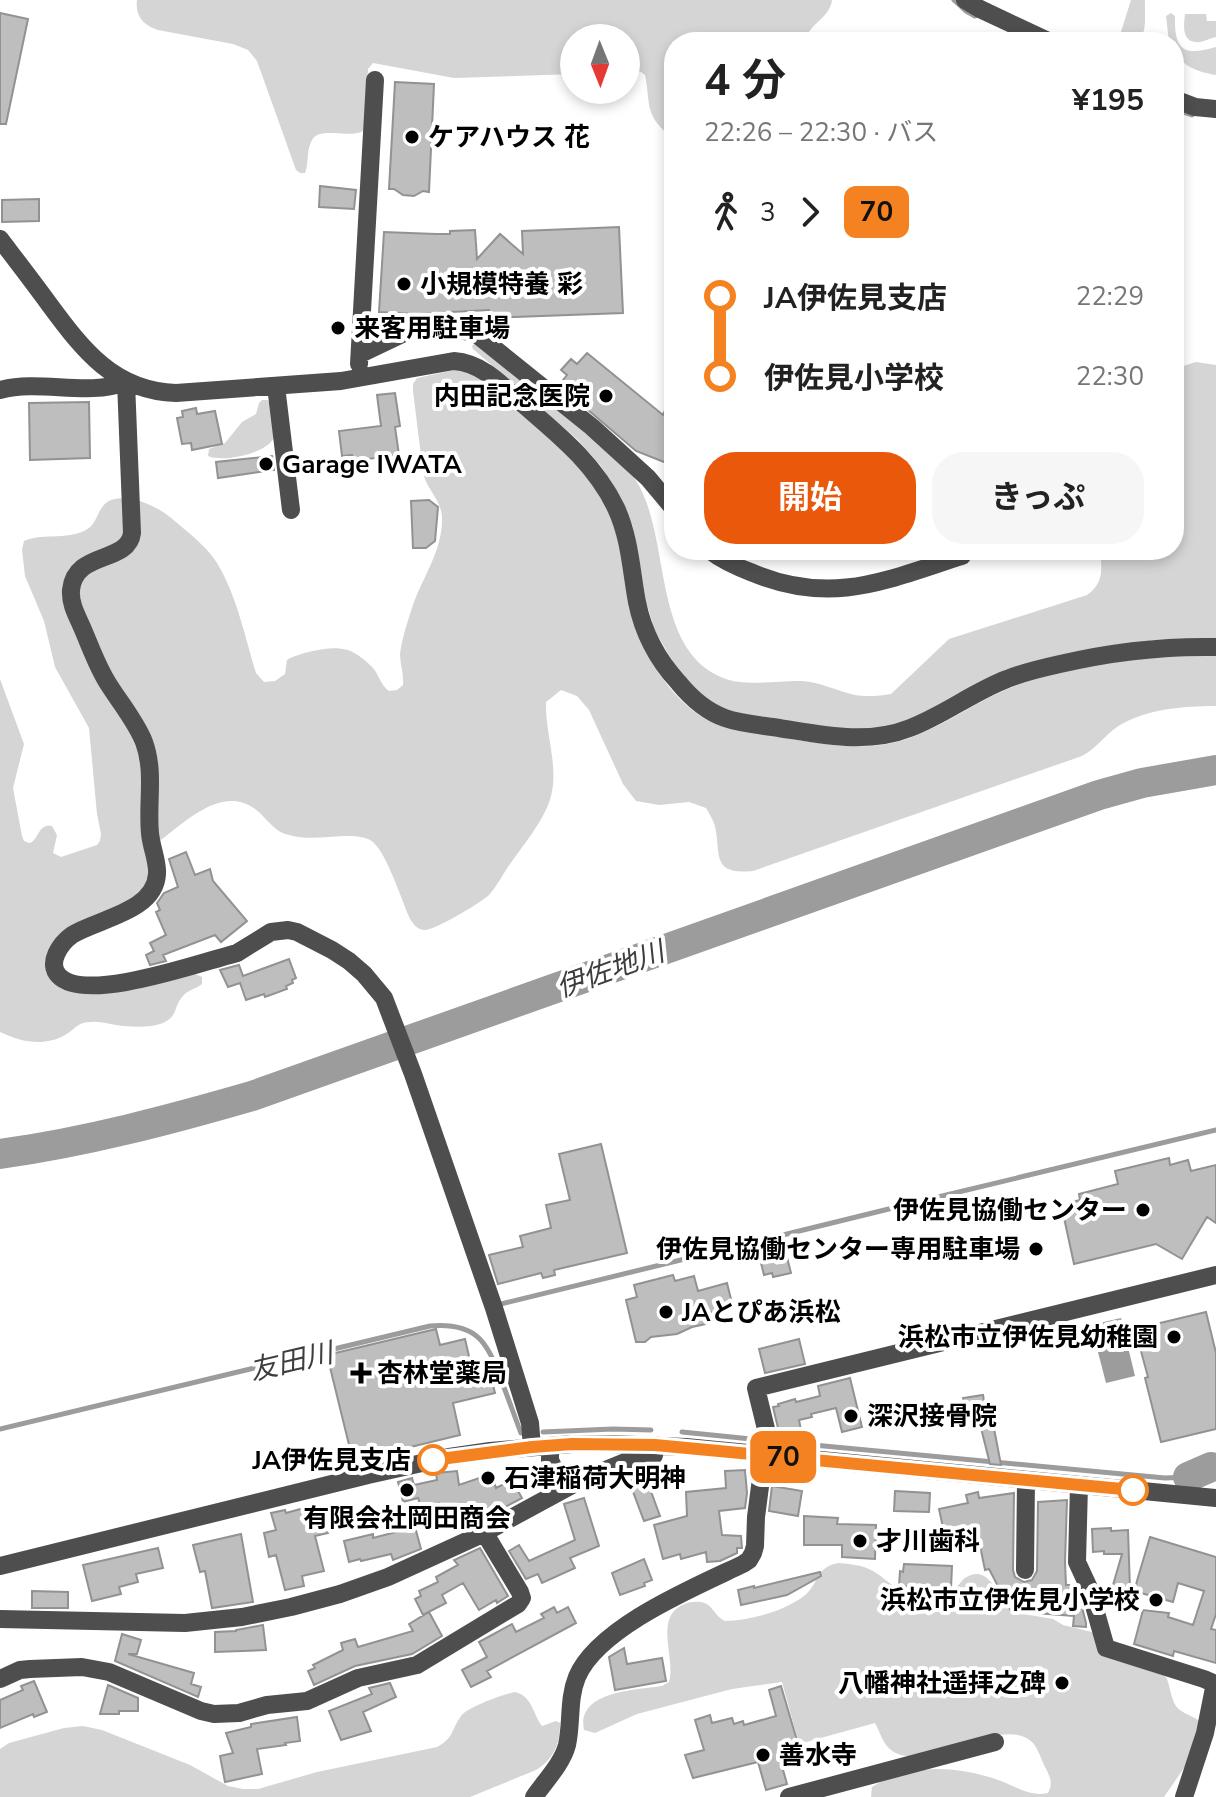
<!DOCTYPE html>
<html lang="ja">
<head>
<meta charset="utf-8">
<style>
  body { margin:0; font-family:"Nunito Sans","Noto Sans JP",sans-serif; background:#f6f6f6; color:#222; height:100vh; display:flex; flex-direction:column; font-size:30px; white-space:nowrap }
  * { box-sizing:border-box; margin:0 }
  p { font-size:26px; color:#767676 }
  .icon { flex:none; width:44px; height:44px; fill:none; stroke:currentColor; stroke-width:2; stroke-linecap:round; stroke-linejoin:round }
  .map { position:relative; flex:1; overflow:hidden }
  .side { position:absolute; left:664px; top:32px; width:520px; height:528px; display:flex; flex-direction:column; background:#fff; border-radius:32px; box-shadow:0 4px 12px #0003 }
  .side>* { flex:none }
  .badge { padding:0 16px; border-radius:12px; font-size:28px; line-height:52px }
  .needle { width:52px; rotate:179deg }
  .tools { position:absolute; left:560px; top:24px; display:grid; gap:16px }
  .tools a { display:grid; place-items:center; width:80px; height:80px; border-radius:50%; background:#fff; box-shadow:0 4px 12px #0003; font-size:40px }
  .map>.badge { position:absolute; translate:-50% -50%; box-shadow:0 0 0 4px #fff }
  .legs { display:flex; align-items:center; gap:12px; height:88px; padding:0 40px; font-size:26px }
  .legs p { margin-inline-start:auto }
  .headline { display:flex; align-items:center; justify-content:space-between; height:136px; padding:0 40px }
  h1 { font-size:44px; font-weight:700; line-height:60px }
  .button { display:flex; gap:16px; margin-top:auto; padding:16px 40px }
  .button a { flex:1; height:92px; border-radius:32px; background:#ea580c; color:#fff; font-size:32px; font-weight:700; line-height:92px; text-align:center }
  .button a+a { background:#f6f6f6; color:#222 }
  ul { padding:0 40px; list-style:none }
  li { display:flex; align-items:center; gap:28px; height:80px; font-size:30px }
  li i { display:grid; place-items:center; width:12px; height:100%; margin:0 10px; background:currentColor }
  li i::after { content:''; width:20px; height:20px; margin:-10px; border:6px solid; border-radius:50%; background:#fff }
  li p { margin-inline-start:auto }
  li:first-child i { background:linear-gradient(#0000 50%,currentColor 0) }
  li:last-child i { background:linear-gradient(currentColor 50%,#0000 0) }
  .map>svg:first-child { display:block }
  .green { fill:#d5d5d5 }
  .water { fill:#9c9c9c }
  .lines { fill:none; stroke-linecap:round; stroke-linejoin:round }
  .stream { stroke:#9c9c9c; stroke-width:5 }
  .river { stroke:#9c9c9c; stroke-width:30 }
  .building { fill:#bebebe; stroke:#929292; stroke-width:2 }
  .minor { stroke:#4e4e4e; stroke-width:18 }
  .line-1-casing { stroke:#fff; stroke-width:18 }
  .line-1 { stroke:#f58220; stroke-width:12 }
  .poi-dot { fill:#000; stroke:#fff; stroke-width:3 }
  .stop-1-dot { fill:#fff; stroke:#f58220; stroke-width:4 }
  .labels { text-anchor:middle; stroke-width:8; stroke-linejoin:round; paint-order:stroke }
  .poi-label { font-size:26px; font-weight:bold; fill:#000; stroke:#fff; text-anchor:start }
  .stop-label { font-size:26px; font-weight:bold; fill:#000; stroke:#fff; text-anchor:end }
  .water-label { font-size:28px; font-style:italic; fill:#3d3d3d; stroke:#fff }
</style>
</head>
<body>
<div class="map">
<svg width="1216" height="1797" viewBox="0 0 1216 1797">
  <rect width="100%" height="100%" fill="#fff"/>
  <path class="green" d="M137,0H832C830,16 814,22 807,35L809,42H674V139C644,116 651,107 645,75L641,72L626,71V38H574V74L454,78L373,63L368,69L365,126L363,131C349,139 320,126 312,140C306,150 309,163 305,173H300L296,170L257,61L248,50L233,44L158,30C143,25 135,16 137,0Z
    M1131,0H1145C1144,18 1151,49 1122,40L1120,35Z
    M1171,13L1175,16C1174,52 1185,56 1216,47V75C1197,72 1174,64 1174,42H1169L1166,16Z
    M1185,14H1206L1207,21H1216V37C1210,38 1202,43 1196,42C1181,41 1184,24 1185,14Z
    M474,344H477C520,379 565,411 605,449C614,458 628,467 635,479C673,536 649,655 729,680C748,686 781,680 802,681C820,682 837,691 855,695C866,697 880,696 891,694L949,639L1087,595C1104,583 1102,569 1100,550H1174V369L1196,362L1216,365V639L1152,640L885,727L845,730L742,714L718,706L699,693L679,672L655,631L646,601L636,540L632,524L610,479L600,465L578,440L473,349L472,346Z
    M454,370H463L480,378C532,423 592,464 616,530C627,562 635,596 644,629C648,642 650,658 657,669C668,689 688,710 708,720C728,730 751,732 773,736C819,743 865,754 910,738C955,721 988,692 1036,679C1095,662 1155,655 1216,656V706C1183,706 1144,709 1117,727C1104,736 1096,749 1082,756L753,871C711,875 721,855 715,826C713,820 709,813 706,808L689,802L659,805L636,801L623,784L589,710L577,696L561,690L546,702C545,735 560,768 550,800C542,823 524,844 510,864C503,874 497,886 489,895C482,902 434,931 424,930C417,929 414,925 410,919C402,901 387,854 373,842C366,836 353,836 344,836C326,837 306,840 289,835C274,832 267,818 255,809C222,784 184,823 158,842L152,868L142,895L71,930L55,979L193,973L202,977V984C196,989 187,990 182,997C173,1008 178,1018 160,1024C147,1028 130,1027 116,1025C108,1024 100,1021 92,1022C77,1022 77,1028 65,1035C44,1047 21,1042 0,1032V679L24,744L13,788L22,836L24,841L29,843L32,842C40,835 39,824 52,826L57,835L53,853L61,857L97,845L100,841L101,834L97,814L89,728L55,667L44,621L25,576L22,550L24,541C41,533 64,540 84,531C99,525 96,506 111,500C127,495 145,502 158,509C167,514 175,521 183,528C195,538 209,550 217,563C237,596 245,637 256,673L264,682L275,681L285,674L287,660C298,653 330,646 343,649C353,650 364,659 371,666C379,673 380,685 389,691L397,690L403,685C404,674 400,664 400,654C402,638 408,620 413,605C423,576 443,550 442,517C441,499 426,489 423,472L413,391V384L417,378Z
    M262,400H267L271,402C272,411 276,425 275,434C273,453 222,463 208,456L209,449L225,443L242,422L256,414L259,403Z
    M839,1563C851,1564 862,1565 873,1571C884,1577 891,1586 902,1591L951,1592C957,1588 960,1582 965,1578C989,1562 1000,1599 1011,1612L1053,1619L1063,1625L1092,1632L1096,1639L1166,1677C1171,1687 1171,1704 1180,1710C1187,1715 1193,1716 1199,1721L1186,1765L1164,1797H871L872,1787C910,1762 960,1766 1001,1781C1017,1787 1030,1797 1048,1793C1054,1782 1049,1775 1044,1765C1041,1758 1038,1749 1033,1743C1004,1712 921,1775 891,1750C883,1744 880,1732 875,1723L799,1744L782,1682L732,1689L637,1714L595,1733L584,1730C576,1691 636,1690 662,1686L669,1682C676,1659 654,1619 682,1605C688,1602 694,1601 701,1602C713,1604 714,1616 725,1621C750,1620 783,1612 804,1596C819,1584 816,1566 839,1563Z
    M515,1692C532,1696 533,1714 542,1726L556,1721L560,1723C560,1744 554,1759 536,1770L470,1797H0V1749L9,1743L64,1728L83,1726L102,1730L190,1765L228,1786L243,1789H258L317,1772L437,1747C454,1738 451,1730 461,1716C467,1707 504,1694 515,1692Z"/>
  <path class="water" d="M1121,1318L1135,1376L1106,1383L1091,1325Z"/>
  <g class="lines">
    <path class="stream" d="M954,0L966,11L975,16
      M1174,109L1192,115
      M913,1203L1216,1130
      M501,1304L901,1206
      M0,1429L430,1326C475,1322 488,1341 501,1380C508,1397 514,1415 521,1433
      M543,1432L613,1429L651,1430
      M682,1432L761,1440
      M771,1441L1165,1478L1188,1477"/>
    <path class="river" d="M0,1154C86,1142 169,1120 252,1096L1099,795L1142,783L1216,770
      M1188,1477L1211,1467"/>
  </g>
  <path class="building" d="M0,13L28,19L6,124H0Z
    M395,82L434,84L429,192L423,191L414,196L403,195L394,189H389Z
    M320,186L356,190L354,209L319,207Z
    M39,199V221L2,222V200Z
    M619,227L623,313L489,318V310L413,314L379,312L384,232L436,234H450V231L475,230L477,259L500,234L523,254L522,231Z
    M587,353L663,415L674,390V466L636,451L559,385L567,375L561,370L571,359L577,364Z
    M395,393L400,426L395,427L399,455L353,461L352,455L342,456L339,431L381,426L377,395Z
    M89,402L90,458L30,460L29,403Z
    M196,408L197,414L215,411L222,444L192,450L191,443L182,444L177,418L183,417L182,411Z
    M272,456L274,470L218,478L216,462Z
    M429,500L438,507L435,541L426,548H413L411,501Z
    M186,852L195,875L210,869L213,881L247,921L221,942L215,935L163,955L166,961L150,965L146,955L154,951L150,943L166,935L156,912L160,910L157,903L164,893L178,887L169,859Z
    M289,959L296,978L292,980L293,983L286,986L287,989L265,997L264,994L246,1000L240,983L228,987L220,970L239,965L243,976Z
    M601,1144L627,1253L554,1270L555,1275L543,1278L541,1273L498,1284L489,1255L523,1247L520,1236L551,1228L546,1205L570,1200L559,1154Z
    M1169,1158L1170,1165L1188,1160L1191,1171L1216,1165V1223L1207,1217L1182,1259L1156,1244L1074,1264L1063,1213L1071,1211L1069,1203L1080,1200L1079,1194L1118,1184L1115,1171Z
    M784,1245L791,1273L773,1277L772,1273L764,1275L758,1251Z
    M673,1275L675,1281L694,1276L698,1291L727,1283L733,1307L704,1314L706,1324L692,1327L677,1334L651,1337L645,1342H636L626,1300L637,1297L634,1285Z
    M1206,1312L1216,1353V1429L1161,1442L1145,1378L1148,1377L1135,1329Z
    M436,1329L440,1345L465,1339L475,1382L491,1377L495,1393L453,1403L460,1435L353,1461L327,1355Z
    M799,1339L805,1364L765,1373L759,1349Z
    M850,1378L862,1427L842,1432L836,1408L811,1414L812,1417L799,1420L802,1435L779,1432L773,1407L779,1406L778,1404L795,1399L796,1402L820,1396L818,1386Z
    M983,1395L986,1414L991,1413L1001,1465L990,1464L980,1424L969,1427L963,1398Z
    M745,1470L747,1493L745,1508L719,1511L722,1535L741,1536L742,1548H737V1553L720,1561L707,1562L706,1552L681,1559L680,1554L663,1559L654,1525L687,1516L686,1492L726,1488L725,1471Z
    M457,1471L459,1485L491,1474L496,1488L512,1480L522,1498L479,1521L471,1507L439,1510V1503L421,1507L418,1498L403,1502L398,1482L412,1478L414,1485L437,1480L436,1473Z
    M645,1475L660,1516L644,1521L629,1481Z
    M772,1486L802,1491L798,1516L769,1511Z
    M895,1491L930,1493L929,1512L894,1511Z
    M978,1492L979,1498L1014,1493L1013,1570L1015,1577L1024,1582L1032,1580L1037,1571L1038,1502L1067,1500L1065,1562L1066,1585H1074L1078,1592L1086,1623V1627L1073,1626L1074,1616L1011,1611L989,1569L985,1570L979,1541L947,1546L939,1509L968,1503L966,1495Z
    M584,1498L599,1546L570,1558L575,1568L542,1583L538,1574L526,1579L509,1551L519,1545L529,1561L575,1540L564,1504Z
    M304,1508L307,1521L324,1517L328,1533L315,1536L324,1571L302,1576L304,1586L285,1590L276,1555L269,1557L264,1533L276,1530L271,1513L285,1510L286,1513Z
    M804,1516L838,1518L837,1524L876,1525L875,1559L842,1557V1545H804Z
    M415,1527L421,1549L393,1560L391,1554L361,1561L360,1559L349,1562L344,1541L373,1534V1538Z
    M1111,1528V1531L1128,1530L1130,1590L1113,1585L1122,1554H1104V1551L1093,1552L1092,1529Z
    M241,1534L253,1602L212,1608L205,1571L200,1572L193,1545Z
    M1150,1537L1216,1557V1614L1211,1629L1216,1630V1663L1174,1651L1173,1656L1134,1644L1143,1610L1169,1613L1168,1617L1193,1625L1204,1591L1178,1583L1173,1602L1134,1591Z
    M158,1548L163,1568L136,1574L138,1582L119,1587L121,1594L92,1601L83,1565Z
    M480,1548L508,1596L497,1603L496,1600L479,1610L463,1583L442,1595L446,1603L423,1615L415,1599L421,1596L419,1591L438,1582L436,1577L458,1565L454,1560Z
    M644,1559L652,1580L644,1583L645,1586L620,1595L612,1573Z
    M904,1564L952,1566L951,1589L899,1586L900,1571L903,1572Z
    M820,1572L821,1576L787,1595L741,1605L738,1590L754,1586V1588Z
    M32,1591L68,1592V1608H32Z
    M554,1607L557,1613L568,1607L576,1623L487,1671L491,1677L471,1687L462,1670L487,1657L479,1642L512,1624L516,1632L544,1618L541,1614Z
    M429,1612L442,1636L412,1654L355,1666L314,1685L308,1671L315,1668L313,1665L343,1650L341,1643L355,1639L358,1647L413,1631L409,1624Z
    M263,1625L266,1650L215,1652V1632L236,1631V1630Z
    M122,1634L141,1640L137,1654H128L194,1673L191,1684L201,1687L198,1697L115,1661Z
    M624,1648L627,1664L662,1658L666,1681L615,1690L609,1657Z
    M34,1681L47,1712L34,1717L33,1714L0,1728V1700L23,1690L21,1686Z
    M390,1683L396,1697L363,1712L371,1731L341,1740L329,1711L372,1694L369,1688Z
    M108,1685L138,1698V1711H119V1714H100Z
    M781,1686L798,1744L778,1752L787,1784L766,1790L758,1762L693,1778L685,1755L704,1750L695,1720L710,1715L712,1723L732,1718L734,1724L743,1721L744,1725L776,1716L769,1690Z
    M297,1717L300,1741L285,1743L286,1745L257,1749L262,1774L225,1782L220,1756L233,1753L226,1733L251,1727V1724Z"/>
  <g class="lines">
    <path class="minor" d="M965,0L980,9L1050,42
      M1174,99L1195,107L1216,109
      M0,239C16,260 33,282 49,304C83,350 114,391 176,393L341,381L454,361C483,363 503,386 524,405C560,436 595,464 616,508C630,538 631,570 637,602C643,632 658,660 678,682C691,698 705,711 725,718C742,724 761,725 779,728C823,735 867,745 910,728C944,715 973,692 1007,679C1024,672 1042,668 1060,664C1111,652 1163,646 1216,647
      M360,354L423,324L475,333L592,427L648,478L674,509
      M359,364L375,80
      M276,386L291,510
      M0,390C41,379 86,397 126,382L132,533C128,564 75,550 71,590C70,603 76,614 81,625C90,645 97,667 109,685C121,704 136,722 144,742C155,772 147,802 150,833C151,847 158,861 157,874C155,912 97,919 72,935C61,943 46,963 59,976C85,1003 196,964 230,955L237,953L271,932L288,930L297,932L332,950L349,961L364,974L384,998L413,1074L494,1308L530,1423L532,1447
      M709,550C723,561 737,567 753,573C832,606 886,580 962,556
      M550,1446V1460L563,1488
      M1079,1485L1077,1562L1089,1588L1106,1648L1204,1679L1211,1682L1214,1688L1205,1733L1184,1797
      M0,1566L368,1475L449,1457L490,1451L572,1444H613L686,1447L1216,1498
      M1025,1570L1026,1480
      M0,1619L185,1623L242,1617L291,1607L340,1594L388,1577L480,1535L583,1479L625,1462L654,1455L655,1445
      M0,1679L20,1670L30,1669L82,1667L109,1672L201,1711L214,1714L239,1713L267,1705L307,1701L358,1678L417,1665L518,1604L522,1598L520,1592L484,1532
      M534,1797C545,1781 562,1764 567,1745C572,1722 568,1699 577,1677C598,1627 695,1587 743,1564L749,1560L753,1553L755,1546L756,1517L767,1433L756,1388L1216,1275
      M789,1797L995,1742"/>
  </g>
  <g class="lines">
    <g class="line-1-casing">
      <path id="line-1" d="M433,1460L532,1447L572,1444L655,1445L1133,1490"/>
    </g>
    <use href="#line-1" class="line-1"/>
  </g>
  <g class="poi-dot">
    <circle cx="412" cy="137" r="8"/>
    <circle cx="404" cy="284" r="8"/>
    <circle cx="338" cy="328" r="8"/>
    <circle cx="606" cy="396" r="8"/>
    <circle cx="266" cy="464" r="8"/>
    <circle cx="1143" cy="1210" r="8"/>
    <circle cx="1036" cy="1249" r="8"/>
    <circle cx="666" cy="1312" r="8"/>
    <circle cx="1174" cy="1337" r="8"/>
    <path d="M357 1361h8v8h8v8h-8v8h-8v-8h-8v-8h8z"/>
    <circle cx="851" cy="1416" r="8"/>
    <circle cx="488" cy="1478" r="8"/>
    <circle cx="407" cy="1490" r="8"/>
    <circle cx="860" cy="1541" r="8"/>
    <circle cx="1156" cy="1600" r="8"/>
    <circle cx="1062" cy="1683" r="8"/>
    <circle cx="763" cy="1755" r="8"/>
  </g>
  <g class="stop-1-dot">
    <circle cx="433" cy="1460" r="14"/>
    <circle cx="1133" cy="1490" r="14"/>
  </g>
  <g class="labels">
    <g class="poi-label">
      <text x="428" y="146">ケアハウス 花</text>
      <text x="420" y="293">小規模特養 彩</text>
      <text x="354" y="337">来客用駐車場</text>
      <text x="590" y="405" text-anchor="end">内田記念医院</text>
      <text x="282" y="473">Garage IWATA</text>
      <text x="1127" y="1219" text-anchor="end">伊佐見協働センター</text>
      <text x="1020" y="1258" text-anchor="end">伊佐見協働センター専用駐車場</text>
      <text x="682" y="1321">JAとぴあ浜松</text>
      <text x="1158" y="1346" text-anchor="end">浜松市立伊佐見幼稚園</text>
      <text x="377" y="1382">杏林堂薬局</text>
      <text x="867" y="1425">深沢接骨院</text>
      <text x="504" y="1487">石津稲荷大明神</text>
      <text x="407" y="1527" text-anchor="middle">有限会社岡田商会</text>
      <text x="876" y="1550">才川歯科</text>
      <text x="1140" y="1609" text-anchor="end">浜松市立伊佐見小学校</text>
      <text x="1046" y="1692" text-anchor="end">八幡神社遥拝之碑</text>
      <text x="779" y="1764">善水寺</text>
    </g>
    <g class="stop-label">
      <text x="411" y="1469">JA伊佐見支店</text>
    </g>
    <g class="water-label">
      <text transform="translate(610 969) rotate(-20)" y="10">伊佐地川</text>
      <text transform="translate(291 1361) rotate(-13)" y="10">友田川</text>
    </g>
  </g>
</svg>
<div class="tools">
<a><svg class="needle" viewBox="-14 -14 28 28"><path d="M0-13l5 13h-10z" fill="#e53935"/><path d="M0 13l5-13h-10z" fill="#767676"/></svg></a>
</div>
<b class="badge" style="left:783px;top:1457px;background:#f58220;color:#111">70</b>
<section class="side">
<div class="headline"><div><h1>4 分</h1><p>22:26 – 22:30 · バス</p></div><b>¥195</b></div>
<div class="legs"><svg class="icon" aria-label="walk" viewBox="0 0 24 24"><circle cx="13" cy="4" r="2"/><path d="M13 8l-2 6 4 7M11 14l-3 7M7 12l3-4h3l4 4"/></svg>3<svg class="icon" aria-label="forward" viewBox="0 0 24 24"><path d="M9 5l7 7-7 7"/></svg><b class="badge" style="background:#f58220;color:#111">70</b></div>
<ul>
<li><i style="color:#f58220"></i><b>JA伊佐見支店</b><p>22:29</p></li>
<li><i style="color:#f58220"></i><b>伊佐見小学校</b><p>22:30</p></li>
</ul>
<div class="button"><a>開始</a><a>きっぷ</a></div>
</section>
</div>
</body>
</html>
